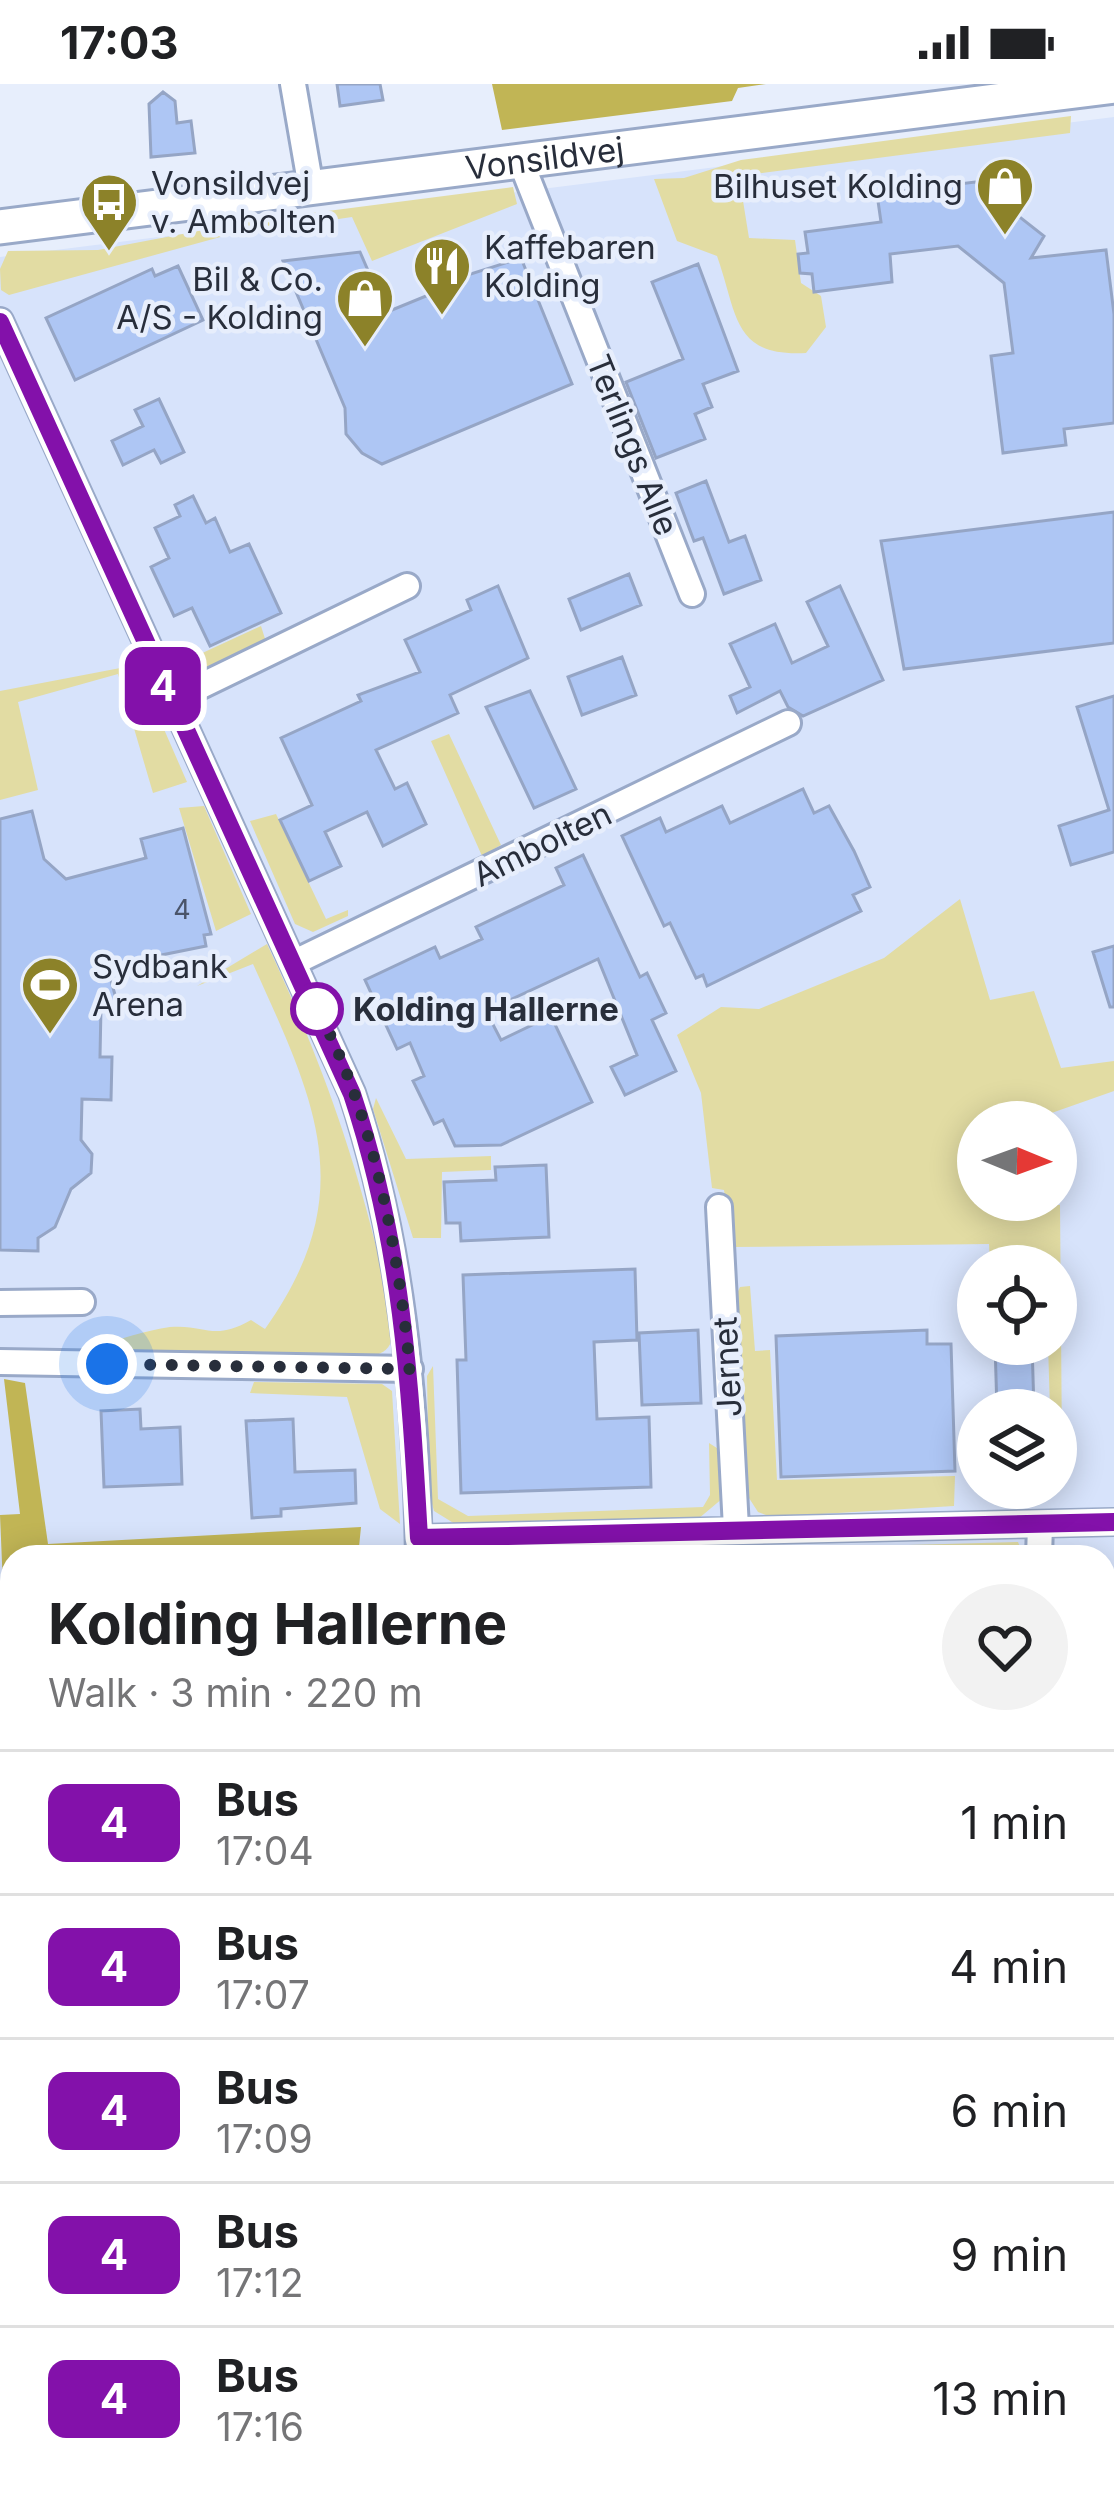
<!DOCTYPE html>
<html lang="en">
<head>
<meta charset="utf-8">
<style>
  body { margin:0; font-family:Inter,sans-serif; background:#f2f2f2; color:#202124; height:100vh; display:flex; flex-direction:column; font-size:45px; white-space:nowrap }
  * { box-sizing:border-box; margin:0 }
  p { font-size:39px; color:#757577 }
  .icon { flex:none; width:66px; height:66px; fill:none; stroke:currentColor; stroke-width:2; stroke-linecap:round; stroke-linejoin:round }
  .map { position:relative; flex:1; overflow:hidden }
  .side { position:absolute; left:0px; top:1461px; width:1116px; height:951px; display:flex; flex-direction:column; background:#fff; border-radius:36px 36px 0 0; box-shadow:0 6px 30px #0003 }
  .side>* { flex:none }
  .badge { padding:0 24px; border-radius:18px; font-size:42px; line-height:78px }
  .needle { width:78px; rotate:91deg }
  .fabs { position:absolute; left:957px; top:1017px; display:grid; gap:24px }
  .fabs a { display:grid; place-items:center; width:120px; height:120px; border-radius:50%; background:#fff; box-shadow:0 6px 30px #0003; font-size:60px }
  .you { position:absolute; width:60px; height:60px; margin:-30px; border:9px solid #fff; border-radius:50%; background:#1a73e8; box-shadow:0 0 0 18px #1a73e833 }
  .map>.badge { position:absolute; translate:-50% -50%; box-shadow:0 0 0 6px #fff }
  .round { display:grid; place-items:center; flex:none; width:126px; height:126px; border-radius:63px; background:#f2f2f2 }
  .overview { display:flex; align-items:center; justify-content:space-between; height:204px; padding:0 48px }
  h1 { font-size:57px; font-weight:700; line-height:90px }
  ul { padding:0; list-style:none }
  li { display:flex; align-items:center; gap:36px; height:144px; padding:0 48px; border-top:3px solid #e0e0e0 }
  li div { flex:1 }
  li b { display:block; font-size:45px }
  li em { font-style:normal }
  li .badge { min-width:132px; font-weight:700; text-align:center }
  .status { display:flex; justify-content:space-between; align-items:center; height:84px; padding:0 60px; background:#fff; direction:ltr }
  .status svg { height:33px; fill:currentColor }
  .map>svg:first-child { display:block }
  .built { fill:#d7e3fb; fill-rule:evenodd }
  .green { fill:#e2dca3 }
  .forest { fill:#c1b555 }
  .building { fill:#aec6f4; stroke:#95a5c5; stroke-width:3 }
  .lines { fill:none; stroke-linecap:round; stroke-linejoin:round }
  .street-casing { stroke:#99a9c8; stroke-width:30 }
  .secondary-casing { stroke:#99a9c8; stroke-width:39 }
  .street { stroke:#fff; stroke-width:24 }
  .secondary { stroke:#fff; stroke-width:33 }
  .line-casing { stroke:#fff; stroke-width:27 }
  .line { stroke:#8311aa; stroke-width:18 }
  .walk { stroke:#282e3b; stroke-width:12; stroke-dasharray:0 21.6 }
  .stop-dot { fill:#fff; stroke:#8311aa; stroke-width:6 }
  .labels { text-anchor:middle; stroke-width:9; stroke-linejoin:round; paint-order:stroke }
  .number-label { font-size:27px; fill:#4a5469 }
  .street-label { font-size:33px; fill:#282e3b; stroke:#e7eefc }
  .poi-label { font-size:33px; fill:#282e3b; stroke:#e7eefc; text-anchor:start }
  .stop-label { font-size:33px; font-weight:bold; fill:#282e3b; stroke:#e7eefc; text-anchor:start }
</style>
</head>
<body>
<div class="status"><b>17:03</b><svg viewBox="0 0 49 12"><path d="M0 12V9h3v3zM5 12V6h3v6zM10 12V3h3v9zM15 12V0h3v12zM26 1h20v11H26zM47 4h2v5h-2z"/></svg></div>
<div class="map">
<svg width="1114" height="2410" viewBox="0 0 1114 2410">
  <rect width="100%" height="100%" fill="#e7eefc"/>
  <path class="built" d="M1114,33V2306L1104,2302V1473H12V2400H1104V2346L1114,2351V2410H0V173ZM978,1038H1056V1116H978ZM978,1182H1056V1260H978ZM978,1326H1056V1404H978Z"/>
  <path class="green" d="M1071,32L1070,49L739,92L749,154L795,156L801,199L821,212L826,243L806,269C732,273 738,231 717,172L677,157L654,95L684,94L741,76Z
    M513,103L517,120L372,177L352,133L224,152L9,211L1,206L0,185L8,167L98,166L251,137Z
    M261,542L266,558C237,573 203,602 172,583Z
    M136,581L187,698L153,709L118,590L18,618L38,706L0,716V607Z
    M449,650L501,761L482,772L431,657Z
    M204,722L251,830L216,847L179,724Z
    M276,730L326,835L348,826V832L313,848L295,840L250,737Z
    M960,815L990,916L1034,907L1061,984L1114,977V1007L1026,1038H978V1116L1060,1121L1062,1366L1056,1367V1326H1050L1048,1260H1056V1182H990L989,1160L732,1163L724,1106L712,1104L701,1009L677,951L721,923L759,925L884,874Z
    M267,860C317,967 351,1059 379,1174C384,1196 396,1234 391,1257C389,1267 379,1270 371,1273L99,1269L96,1261C120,1256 146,1246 170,1243C207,1240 212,1258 251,1236L265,1245C362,1109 315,1017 253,880L197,902Z
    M376,1014L406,1075L491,1072V1086L442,1088L441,1154H413L373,1025Z
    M750,1202L755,1267L770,1266L777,1396L955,1392L954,1422L771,1433L758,1428L749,1414L734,1216L740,1203Z
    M433,1282L438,1415L468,1432L703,1423L710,1411L709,1359L720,1366L723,1414L698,1435L460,1443L434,1427L429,1409L427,1292Z
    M254,1298L382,1300L392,1307L400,1440L380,1425L347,1313L250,1309Z
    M1018,1458L1024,1473H460Z"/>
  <path class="forest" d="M492,0H766L738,4L732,17L502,46Z
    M4,1295L25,1299L48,1460L361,1443L358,1473H12V1717L0,1431L20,1430Z"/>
  <path class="building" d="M337,0H380L383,16L340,22Z
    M163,8L175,17L177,39L191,37L195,69L151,73L149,20Z
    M975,98L1044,152L1031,174L1106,166L1114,230V339L1064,345L1066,361L1003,369L991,272L1013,269L1004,199L958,162L890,170L892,198L814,208L812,190L800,189L798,170L808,169L805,148L881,138L877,110Z
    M360,168L379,212L385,210L392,226L436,208L433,202L521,174L572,300L382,380L362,369L346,350L345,324L283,177Z
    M698,180L738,287L703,300L712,323L695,330L705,355L656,374L626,298L683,275L652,198Z
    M178,182L203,236L75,296L46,234L152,185L155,192Z
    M159,315L184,368L161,379L154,366L123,381L112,357L143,342L135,326Z
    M706,397L729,458L745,452L761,496L724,510L703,454L694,457L676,409Z
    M193,412L206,439L215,434L230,468L249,460L281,529L210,562L192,524L174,532L151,483L169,474L155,444L180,432L175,421Z
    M1114,428V559L904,585L881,457Z
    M629,490L641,521L581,546L569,515Z
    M498,502L528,574L450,611L458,629L376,666L395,705L407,699L426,740L383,762L367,728L325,748L341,782L309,797L280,736L312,721L281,654L361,617L358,611L420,588L405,556L471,526L467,516Z
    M840,502L883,596L803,632L788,623L780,607L737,629L730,612L750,603L730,560L775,540L792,579L828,562L807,518Z
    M622,573L636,611L582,631L568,593Z
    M530,607L576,705L534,724L486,623Z
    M1114,612V768L1071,781L1059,742L1109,726L1077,623Z
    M803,705L814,729L829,722L854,767L870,803L853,811L861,827L707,902L703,891L696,894L670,839L664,842L622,752L660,734L666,748L722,722L730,739Z
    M32,727L44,775L66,795L146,774L141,755L183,744L211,850L204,851L206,862L107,882L117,918L101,923L100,973H112L111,1016L82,1015L81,1056L92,1070L91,1089L71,1105L55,1143L38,1154V1167L0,1166V735Z
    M583,771L640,893L647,889L666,929L652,936L676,987L625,1011L611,983L637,971L598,875L486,927L501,956L551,932L592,1018L501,1061L455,1062L443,1036L434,1040L413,997L424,992L410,959L397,965L365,896L435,863L440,874L482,855L476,843L564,801L556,784Z
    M1114,862V923H1110L1093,868Z
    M546,1081L549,1153L461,1157L460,1139H446L444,1098L496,1096L495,1083Z
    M635,1185L637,1256L594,1258L597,1335L649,1333L651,1403L461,1409L457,1276H466L463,1191Z
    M698,1246L701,1319L642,1321L639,1249Z
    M927,1246V1260H951L955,1387L781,1393L776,1252Z
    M995,1260H1032L1034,1326H997Z
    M140,1325L141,1345L180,1343L182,1400L104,1403L101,1327Z
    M293,1335L295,1388L355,1386L356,1419L281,1425V1432L252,1434L246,1337Z"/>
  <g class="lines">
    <g class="street-casing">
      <path id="street" d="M293,0L311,104
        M521,78L692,510
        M0,237L352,1009C402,1161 416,1314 419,1473
        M170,617L407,502
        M295,878L788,639
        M719,1123L736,1444
        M0,1219L82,1218
        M0,1278L410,1285
        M419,1454L1114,1438
        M1039,1473L1040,1441
        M0,2200L12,2201
        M445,2400V2410"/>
    </g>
    <g class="secondary-casing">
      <g id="secondary">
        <path id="s1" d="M0,143L1114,2"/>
      </g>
    </g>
    <use href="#street" class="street"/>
    <use href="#secondary" class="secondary"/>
  </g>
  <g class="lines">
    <g class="line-casing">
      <path id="line" d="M0,238L352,1010C402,1160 410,1297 419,1454L1114,1438"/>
    </g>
    <use href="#line" class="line"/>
    <path class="walk" d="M107,1280L410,1285C398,1164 373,1027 317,925"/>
  </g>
  <defs>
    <g id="shop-pin" transform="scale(3)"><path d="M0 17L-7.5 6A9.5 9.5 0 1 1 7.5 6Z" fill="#8c8229" stroke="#e7eefc"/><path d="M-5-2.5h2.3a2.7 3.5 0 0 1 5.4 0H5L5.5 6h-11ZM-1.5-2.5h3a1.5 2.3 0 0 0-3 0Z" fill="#fff"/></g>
    <g id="bus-pin" transform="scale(3)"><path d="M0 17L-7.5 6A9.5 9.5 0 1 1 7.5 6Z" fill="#8c8229" stroke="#e7eefc"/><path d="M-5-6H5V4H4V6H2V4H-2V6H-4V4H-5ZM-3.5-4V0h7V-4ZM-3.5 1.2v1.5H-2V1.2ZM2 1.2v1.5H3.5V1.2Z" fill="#fff"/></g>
    <g id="restaurant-pin" transform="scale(3)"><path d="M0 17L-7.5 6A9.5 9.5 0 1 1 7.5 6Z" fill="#8c8229" stroke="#e7eefc"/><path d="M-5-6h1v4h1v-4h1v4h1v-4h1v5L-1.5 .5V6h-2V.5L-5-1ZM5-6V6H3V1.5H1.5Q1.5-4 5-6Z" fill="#fff"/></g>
    <g id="stadium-pin" transform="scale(3)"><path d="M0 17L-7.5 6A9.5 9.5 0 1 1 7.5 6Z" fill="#8c8229" stroke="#e7eefc"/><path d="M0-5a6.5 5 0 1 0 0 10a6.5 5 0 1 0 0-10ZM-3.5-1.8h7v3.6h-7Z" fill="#fff"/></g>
  </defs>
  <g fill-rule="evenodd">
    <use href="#shop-pin" x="1005" y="102"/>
    <use href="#bus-pin" x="109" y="118"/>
    <use href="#restaurant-pin" x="442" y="182"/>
    <use href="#shop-pin" x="365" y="214"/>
    <use href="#stadium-pin" x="50" y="901"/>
  </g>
  <circle class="stop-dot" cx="317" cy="925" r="24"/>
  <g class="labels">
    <g class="number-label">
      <text x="182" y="835">4</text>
    </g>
    <g class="street-label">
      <text dy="12" stroke="none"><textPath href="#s1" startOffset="549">Vonsildvej</textPath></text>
      <text transform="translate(633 361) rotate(68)" y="12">Terlings Alle</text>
      <text transform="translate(542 760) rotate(-26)" y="12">Ambolten</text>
      <text transform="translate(727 1283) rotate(-93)" y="12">Jernet</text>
    </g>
    <g class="poi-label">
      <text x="151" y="111">Vonsildvej<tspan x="151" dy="38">v. Ambolten</tspan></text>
      <text x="963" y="114" text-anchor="end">Bilhuset Kolding</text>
      <text x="484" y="175">Kaffebaren<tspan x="484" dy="38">Kolding</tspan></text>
      <text x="323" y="207" text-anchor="end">Bil &amp; Co.<tspan x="323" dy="38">A/S - Kolding</tspan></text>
      <text x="92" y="894">Sydbank<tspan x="92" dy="38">Arena</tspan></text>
    </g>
    <g class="stop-label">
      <text x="353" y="937">Kolding Hallerne</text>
    </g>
  </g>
</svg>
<div class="fabs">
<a><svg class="needle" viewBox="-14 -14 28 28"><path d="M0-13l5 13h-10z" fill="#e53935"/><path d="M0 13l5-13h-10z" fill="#757577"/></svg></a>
<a><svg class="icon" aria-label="locate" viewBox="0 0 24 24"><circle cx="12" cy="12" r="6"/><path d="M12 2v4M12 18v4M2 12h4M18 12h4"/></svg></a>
<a><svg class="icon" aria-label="layers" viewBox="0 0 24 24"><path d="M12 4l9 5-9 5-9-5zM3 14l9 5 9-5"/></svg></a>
</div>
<div class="you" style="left:107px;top:1280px"></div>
<b class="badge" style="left:163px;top:602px;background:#8311aa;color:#fff">4</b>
<section class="side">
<div class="overview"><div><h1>Kolding Hallerne</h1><p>Walk · 3 min · 220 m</p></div><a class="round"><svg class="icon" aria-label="heart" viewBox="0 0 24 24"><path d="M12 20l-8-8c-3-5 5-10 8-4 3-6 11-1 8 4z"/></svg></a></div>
<ul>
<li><span class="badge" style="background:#8311aa;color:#fff">4</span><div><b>Bus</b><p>17:04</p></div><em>1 min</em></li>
<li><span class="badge" style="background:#8311aa;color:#fff">4</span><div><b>Bus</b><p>17:07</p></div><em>4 min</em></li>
<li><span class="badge" style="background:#8311aa;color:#fff">4</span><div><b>Bus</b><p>17:09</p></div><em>6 min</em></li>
<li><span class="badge" style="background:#8311aa;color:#fff">4</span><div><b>Bus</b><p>17:12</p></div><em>9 min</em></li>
<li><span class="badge" style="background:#8311aa;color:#fff">4</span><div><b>Bus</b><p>17:16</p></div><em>13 min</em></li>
</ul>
</section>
</div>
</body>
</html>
